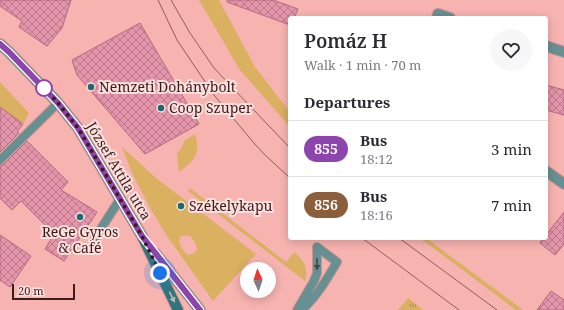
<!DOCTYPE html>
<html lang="en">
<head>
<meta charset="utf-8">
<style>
  body { margin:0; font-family:"Noto Serif",serif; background:#f7f7f7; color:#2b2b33; height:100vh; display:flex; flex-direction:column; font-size:15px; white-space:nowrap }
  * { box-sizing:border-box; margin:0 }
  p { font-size:13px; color:#7c7c81 }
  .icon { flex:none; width:22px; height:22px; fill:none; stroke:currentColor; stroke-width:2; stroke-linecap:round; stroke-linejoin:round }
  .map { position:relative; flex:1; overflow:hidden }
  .panel { position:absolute; left:288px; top:16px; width:260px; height:224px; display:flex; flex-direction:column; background:#fff; border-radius:4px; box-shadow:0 2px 10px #0003 }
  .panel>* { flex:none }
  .badge { padding:0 8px; border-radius:13px; font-size:14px; line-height:26px }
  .needle { width:26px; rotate:357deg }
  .tools { position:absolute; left:240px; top:262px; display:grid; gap:8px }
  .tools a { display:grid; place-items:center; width:36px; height:36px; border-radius:50%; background:#fff; box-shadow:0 2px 10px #0003; font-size:20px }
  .scale { position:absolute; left:12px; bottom:10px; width:63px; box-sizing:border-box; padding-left:4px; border:2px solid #3c1c1c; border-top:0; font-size:11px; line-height:14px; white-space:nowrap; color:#3c1c1c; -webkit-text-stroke:3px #fbe0de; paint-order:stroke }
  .you { position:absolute; width:20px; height:20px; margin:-10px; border:3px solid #fff; border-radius:50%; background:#1a73e8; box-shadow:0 0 0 6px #1a73e833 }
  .map>.badge { position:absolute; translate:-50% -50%; box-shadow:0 0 0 2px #fff }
  h2 { padding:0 16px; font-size:15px; line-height:36px }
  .round { display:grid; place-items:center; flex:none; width:42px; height:42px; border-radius:21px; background:#f7f7f7 }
  .head { display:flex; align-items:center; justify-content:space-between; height:68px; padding:0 16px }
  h1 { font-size:19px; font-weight:600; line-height:30px }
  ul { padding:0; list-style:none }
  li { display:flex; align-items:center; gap:12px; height:56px; padding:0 16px; border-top:1px solid #e1e1e2 }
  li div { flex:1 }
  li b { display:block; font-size:15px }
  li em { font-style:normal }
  li .badge { min-width:44px; font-weight:700; text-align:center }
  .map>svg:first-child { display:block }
  .grass { fill:#dab061; fill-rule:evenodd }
  .park { fill:url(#park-tufts) }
  .building { fill:url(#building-cross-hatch); stroke:#b4687e }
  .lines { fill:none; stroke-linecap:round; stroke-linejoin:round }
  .service-casing { stroke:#ce928f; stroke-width:10 }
  .minor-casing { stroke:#ce928f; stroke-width:12 }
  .secondary-casing { stroke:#ce928f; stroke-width:12 }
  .service { stroke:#679093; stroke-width:8 }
  .minor { stroke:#679093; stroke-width:10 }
  .secondary { stroke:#31757a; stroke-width:10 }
  .tram { stroke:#8d5d5c; stroke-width:1 }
  .oneway { fill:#4b4546 }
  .oneway2 { fill:#b4bbbb }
  .line-casing { stroke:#fff; stroke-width:9 }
  .line { stroke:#8e44ad; stroke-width:6 }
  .walk { stroke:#3c1c1c; stroke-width:4; stroke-dasharray:0 7.2 }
  .poi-dot { fill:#1d696f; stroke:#fbe0de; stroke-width:1.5 }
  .stop-dot { fill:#fff; stroke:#8e44ad; stroke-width:2 }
  .labels { text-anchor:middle; stroke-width:4; stroke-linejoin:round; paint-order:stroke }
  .poi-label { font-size:14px; fill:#3c1c1c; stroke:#fbe0de; text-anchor:start }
  .street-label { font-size:14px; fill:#3c1c1c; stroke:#fbe0de }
</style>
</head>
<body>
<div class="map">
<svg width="564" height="310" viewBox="0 0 564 310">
  <defs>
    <pattern id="park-tufts" width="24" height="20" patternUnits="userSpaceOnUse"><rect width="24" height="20" fill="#dab061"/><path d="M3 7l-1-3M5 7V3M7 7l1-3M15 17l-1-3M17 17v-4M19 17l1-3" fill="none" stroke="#b28e4f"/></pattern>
    <pattern id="building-cross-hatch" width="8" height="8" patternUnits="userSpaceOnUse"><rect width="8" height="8" fill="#e595ab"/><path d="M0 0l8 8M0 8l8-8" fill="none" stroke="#bb798a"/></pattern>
  </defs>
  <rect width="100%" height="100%" fill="#f7b3b0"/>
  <path class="grass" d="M199,0H219L255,67L290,112V127L240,70Z
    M0,82L29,113L23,124L0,107Z
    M195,134C201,154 195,160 179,172L177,153C181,149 183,147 184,141Z
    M122,147L156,178L256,254L213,301L167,236L149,206L132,173ZM181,236H190L195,242L197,250L193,254L187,255L183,250L179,242Z
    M190,188L286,262L294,252C303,260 309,268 305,281L188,191Z
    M420,238H426L523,310H516Z"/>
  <path class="park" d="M408,298L423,310H398Z"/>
  <path class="building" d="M0,0H71L62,28L47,46L19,27L22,21L0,6Z
    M227,0H273L298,9L294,18H290V25L227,2Z
    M140,23L199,124L145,154L77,75L72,60Z
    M546,85L564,90V115L546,110Z
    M0,107L23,124L17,132L19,133L0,152Z
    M27,141L68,182L61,190L97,212L64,261L45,249L54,234L21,201L12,210L0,198V165L4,164Z
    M564,212V244L555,255L540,243L543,238H546V235Z
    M0,235L31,256L10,287L0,280Z
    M551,291L564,300V310H537Z"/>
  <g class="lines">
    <g class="service-casing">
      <path id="service" d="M0,160L58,103
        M93,241L120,199
        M297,310L314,281L317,273V247
        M302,310C317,296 327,279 337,262L317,247"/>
    </g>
    <g class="minor-casing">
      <path id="minor" d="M437,18L438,14L450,18
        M546,46L564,52
        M546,171L564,184"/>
    </g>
    <g class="secondary-casing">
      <path id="secondary" d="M0,44L9,52L58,103L78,128L142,236L178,310
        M155,253L200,310"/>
    </g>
    <use href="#service" class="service"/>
    <use href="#minor" class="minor"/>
    <use href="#secondary" class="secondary"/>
    <path class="tram" d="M158,0L177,40L214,95L253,142L265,155L290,178
      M171,0L190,33L214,68L229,84L290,148
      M362,238L459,310
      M399,238L497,310"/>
  </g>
  <defs><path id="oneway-solid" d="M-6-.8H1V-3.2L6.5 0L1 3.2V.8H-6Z"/></defs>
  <use class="oneway" href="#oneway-solid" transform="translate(317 264) rotate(90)"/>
  <use class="oneway2" href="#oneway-solid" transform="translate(172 297) rotate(64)"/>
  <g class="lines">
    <g class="line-casing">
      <path id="line" d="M0,44L9,52L58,103L78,128L142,236L200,310"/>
    </g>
    <use href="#line" class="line"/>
    <path class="walk" d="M44,88L58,103L78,128L142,236L160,273"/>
  </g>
  <g class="poi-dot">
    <circle cx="91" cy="87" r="4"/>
    <circle cx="161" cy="108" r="4"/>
    <circle cx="181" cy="206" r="4"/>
    <circle cx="80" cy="217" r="4"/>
  </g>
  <circle class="stop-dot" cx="44" cy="88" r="8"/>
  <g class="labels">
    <g class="poi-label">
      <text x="99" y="92">Nemzeti Dohánybolt</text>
      <text x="169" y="113">Coop Szuper</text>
      <text x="189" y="211">Székelykapu</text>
      <text x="80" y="237" text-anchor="middle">ReGe Gyros<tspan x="80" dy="16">&amp; Café</tspan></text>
    </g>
    <g class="street-label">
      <text transform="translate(119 171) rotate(59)" y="5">József Attila utca</text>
    </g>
  </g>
</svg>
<div class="tools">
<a><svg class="needle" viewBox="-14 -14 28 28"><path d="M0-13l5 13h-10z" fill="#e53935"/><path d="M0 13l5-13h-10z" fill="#7c7c81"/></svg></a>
</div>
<div class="scale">20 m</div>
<div class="you" style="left:160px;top:273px"></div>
<section class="panel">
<div class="head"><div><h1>Pomáz H</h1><p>Walk · 1 min · 70 m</p></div><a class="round"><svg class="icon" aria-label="heart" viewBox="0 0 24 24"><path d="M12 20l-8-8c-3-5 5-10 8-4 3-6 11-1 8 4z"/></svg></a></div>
<h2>Departures</h2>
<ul>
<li><span class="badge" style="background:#8e44ad;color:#fff">855</span><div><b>Bus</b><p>18:12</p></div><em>3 min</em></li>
<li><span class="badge" style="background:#8b5e3c;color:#fff">856</span><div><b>Bus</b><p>18:16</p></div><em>7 min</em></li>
</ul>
</section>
</div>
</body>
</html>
